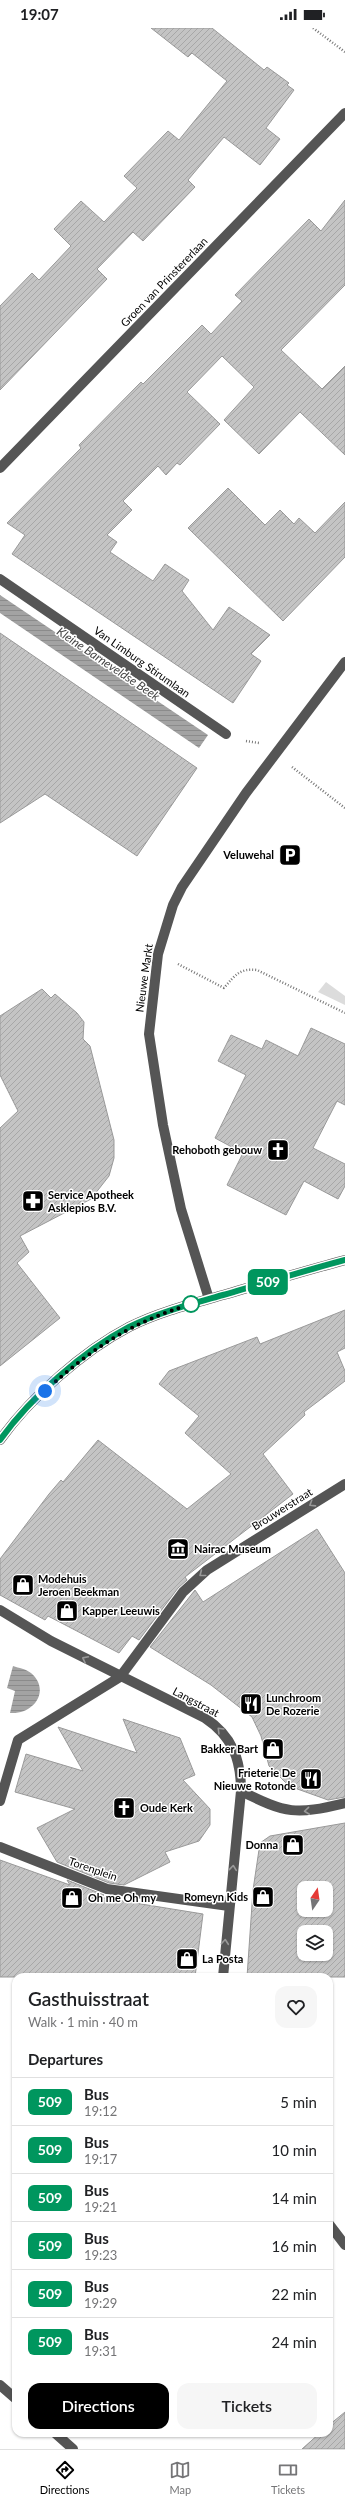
<!DOCTYPE html>
<html lang="en">
<head>
<meta charset="utf-8">
<style>
  body { margin:0; font-family:Lato,sans-serif; background:#f6f6f6; color:#202124; height:100vh; display:flex; flex-direction:column; font-size:15px; white-space:nowrap }
  * { box-sizing:border-box; margin:0 }
  p { font-size:13px; color:#757577 }
  .icon { flex:none; width:22px; height:22px; fill:none; stroke:currentColor; stroke-width:2; stroke-linecap:round; stroke-linejoin:round }
  .map { position:relative; flex:1; overflow:hidden }
  .side { position:absolute; left:12px; top:1945px; width:321px; height:464px; display:flex; flex-direction:column; background:#fff; border-radius:12px; box-shadow:0 1px 3px #0004 }
  .side>* { flex:none }
  .badge { padding:0 8px; border-radius:6px; font-size:14px; line-height:26px }
  .needle { width:26px; rotate:13deg }
  .fabs { position:absolute; left:297px; top:1853px; display:grid; gap:8px }
  .fabs a { display:grid; place-items:center; width:36px; height:36px; border-radius:8px; background:#fff; box-shadow:0 1px 3px #0004; font-size:20px }
  .you { position:absolute; width:20px; height:20px; margin:-10px; border:3px solid #fff; border-radius:50%; background:#1a73e8; box-shadow:0 0 0 6px #1a73e833 }
  .map>.badge { position:absolute; translate:-50% -50%; box-shadow:0 0 0 2px #fff }
  h2 { padding:0 16px; font-size:15px; line-height:36px }
  .round { display:grid; place-items:center; flex:none; width:42px; height:42px; border-radius:12px; background:#f6f6f6 }
  .head { display:flex; align-items:center; justify-content:space-between; height:68px; padding:0 16px }
  h1 { font-size:19px; font-weight:600; line-height:30px }
  .action { display:flex; gap:8px; margin-top:auto; padding:8px 16px }
  .action a { flex:1; height:46px; border-radius:12px; background:#000; color:#fff; font-size:16px; font-weight:600; line-height:46px; text-align:center }
  .action a+a { background:#f6f6f6; color:#202124 }
  ul { padding:0; list-style:none }
  li { display:flex; align-items:center; gap:12px; height:48px; padding:0 16px; border-top:1px solid #e0e0e0 }
  li div { flex:1 }
  li b { display:block; font-size:15px }
  li em { font-style:normal }
  li .badge { min-width:44px; font-weight:700; text-align:center }
  .status { display:flex; justify-content:space-between; align-items:center; height:28px; padding:0 20px; background:#fff; direction:ltr }
  .status svg { height:11px; fill:currentColor }
  .tab-bar { display:flex; justify-content:space-around; align-items:center; height:56px; border-top:1px solid #e0e0e0; background:#fff; font-size:11px; color:#757577 }
  .tab-bar a { display:grid; justify-items:center; gap:2px }
  .tab-bar .active { color:#000 }
  .map>svg:first-child { display:block }
  .grass { fill:#dcdcdc }
  .water { fill:url(#water-rules) }
  .building { fill:url(#building-hatch); stroke:#999; fill-rule:evenodd }
  .lines { fill:none; stroke-linecap:round; stroke-linejoin:round }
  .path { stroke:#777; stroke-width:2.5; stroke-dasharray:1 2; stroke-linecap:butt }
  .minor { stroke:#555; stroke-width:10 }
  .oneway { stroke:#999 }
  .line-casing { stroke:#fff; stroke-width:9 }
  .line { stroke:#00965e; stroke-width:6 }
  .walk { stroke:#000; stroke-width:4; stroke-dasharray:0 7.2 }
  .stop-dot { fill:#fff; stroke:#00965e; stroke-width:2 }
  .labels { text-anchor:middle; stroke-width:3; stroke-linejoin:round; paint-order:stroke }
  .street-label { font-size:11px; fill:#000; stroke:#fff }
  .poi-label { font-size:11px; font-weight:bold; fill:#000; stroke:#fff; text-anchor:start }
  .water-label { font-size:12px; font-style:italic; fill:#444; stroke:#fff }
</style>
</head>
<body>
<div class="status"><b>19:07</b><svg viewBox="0 0 49 12"><path d="M0 12V9h3v3zM5 12V6h3v6zM10 12V3h3v9zM15 12V0h3v12zM26 1h20v11H26zM47 4h2v5h-2z"/></svg></div>
<div class="map">
<svg width="345" height="2421" viewBox="0 0 345 2421">
  <defs>
    <pattern id="water-rules" width="6" height="5" patternUnits="userSpaceOnUse"><rect width="6" height="5" fill="#a3a3a3"/><path d="M0 2.5h6" fill="none" stroke="#8b8b8b"/></pattern>
    <pattern id="building-hatch" width="6" height="6" patternUnits="userSpaceOnUse"><rect width="6" height="6" fill="#c4c4c4"/><path d="M-1 1l2-2M0 6l6-6M5 7l2-2" fill="none" stroke="#a7a7a7"/></pattern>
  </defs>
  <rect width="100%" height="100%" fill="#fff"/>
  <path class="grass" d="M326,954L345,968V977L318,964Z"/>
  <path class="water" d="M0,567L208,707L199,720L0,585Z
    M13,1638C19,1640 26,1641 31,1645C51,1662 34,1687 10,1685L15,1663L7,1660Z"/>
  <path class="building" d="M151,0H212L264,42L267,39L289,55L287,57L294,62L266,100L280,111L260,137L224,109L188,152L195,159L143,213L133,204L97,241L107,251L0,362V278L32,245L39,252L71,218L54,201L81,173L104,194L137,160L124,148L168,103L179,112L227,53L192,25L188,29Z
    M345,172V257L281,322L322,361L345,338V427L300,384L259,426L224,392L254,359L222,328L187,364L220,396L180,437L177,435L166,447L158,438L123,473L132,482L107,507L117,514L110,524L153,553L165,536L189,552L182,563L213,602L229,579L270,607L251,626L261,633L233,675L12,526L25,507L7,495L81,420L79,417L141,354L143,356L202,297L211,306L242,273L235,267L309,191L321,203Z
    M228,460L265,497L280,482L294,496L299,490L315,505L345,474V529L283,593L188,500Z
    M0,605L197,740L137,828L45,766L0,795Z
    M42,961L51,970L55,966L77,985L84,994L83,1011L90,1018L114,1112V1130L109,1148L91,1171L20,1208L29,1224L17,1235L60,1290L0,1338V1100L18,1083L0,1047V988Z
    M311,1000L345,1016V1077L337,1073L313,1120L345,1136V1158L338,1171L304,1153L286,1187L227,1157L243,1125L215,1110L246,1047L218,1033L231,1007L262,1021L266,1012L298,1028Z
    M345,1282V1320L337,1324L345,1343V1353L304,1384L305,1387L263,1426L293,1466L185,1549L187,1552L178,1560L139,1612L132,1608L119,1625L48,1588L45,1592L0,1567V1531L49,1466L61,1452L63,1454L98,1412L187,1481L231,1446L185,1405L199,1388L159,1356L169,1343L257,1309L260,1316Z
    M317,1501L345,1545V1769L328,1772L289,1758L269,1738L261,1708L252,1689L211,1657L150,1619L195,1562L203,1574Z
    M123,1691L180,1710L195,1747L183,1752L210,1781V1797L199,1813L165,1824L170,1834L124,1857L109,1855L57,1834L37,1800L75,1781L15,1764L26,1726L83,1743L58,1699L137,1725Z
    M345,1795V1949H247L253,1862L260,1815L270,1808ZM304,1860H326V1882H304ZM304,1904H326V1926H304Z
    M0,1832L70,1857L67,1852L104,1867L98,1869L203,1886L195,1949H0Z
    M345,2384V2421H302L320,2405H329V2397Z"/>
  <g class="lines">
    <path class="path" d="M313,0L345,24
      M246,713L259,715
      M292,739L345,780
      M178,936L224,960C235,947 240,940 257,942L345,985"/>
    <path class="minor" d="M0,440L345,85
      M0,551L226,706
      M209,1271L181,1181L163,1097L149,1006L158,926L173,877L182,859L246,765L345,634
      M0,1412C30,1370 83,1323 129,1299C159,1284 191,1276 223,1267C264,1255 304,1243 345,1232
      M0,1582L51,1613L205,1690C232,1708 241,1731 241,1763L223,1949
      M241,1763C287,1786 295,1787 345,1775
      M0,1773L18,1712L120,1649L183,1564L207,1542L345,1456
      M0,1819L107,1861L229,1878
      M329,2196L345,2217
      M0,2357L16,2371
      M55,2405L73,2421"/>
  </g>
  <defs><path id="oneway-chevron" d="M-2-3.5L2.5 0L-2 3.5" fill="none" stroke-width="1.6" stroke-linecap="round" stroke-linejoin="round"/></defs>
  <g class="oneway">
    <use href="#oneway-chevron" transform="translate(312 1476) rotate(148)"/>
    <use href="#oneway-chevron" transform="translate(202 1546) rotate(142)"/>
    <use href="#oneway-chevron" transform="translate(85 1631) rotate(-153)"/>
    <use href="#oneway-chevron" transform="translate(220 1702) rotate(-135)"/>
    <use href="#oneway-chevron" transform="translate(307 1783) rotate(174)"/>
    <use href="#oneway-chevron" transform="translate(233 1840) rotate(-84)"/>
    <use href="#oneway-chevron" transform="translate(225 1914) rotate(-85)"/>
  </g>
  <g class="lines">
    <g class="line-casing">
      <path id="line" d="M0,1412C30,1370 83,1323 129,1299C159,1284 191,1276 223,1267C264,1255 304,1243 345,1232"/>
    </g>
    <use href="#line" class="line"/>
    <path class="walk" d="M45,1363C92,1320 133,1293 195,1275L191,1276"/>
  </g>
  <defs>
    <g id="parking-square" transform="scale(1.15)"><rect x="-9" y="-9" width="18" height="18" rx="4" fill="#000" stroke="#fff"/><path d="M-3.5-5.5H1a3.5 3.5 0 0 1 0 7H-1V5.5H-3.5ZM-1-3.4V-.6H.8a1.4 1.4 0 0 0 0-2.8Z" fill="#fff"/></g>
    <g id="church-square" transform="scale(1.15)"><rect x="-9" y="-9" width="18" height="18" rx="4" fill="#000" stroke="#fff"/><path d="M-1.2-6h2.4v3.5h3.3v2.4h-3.3V6h-2.4V-.1h-3.3v-2.4h3.3Z" fill="#fff"/></g>
    <g id="pharmacy-square" transform="scale(1.15)"><rect x="-9" y="-9" width="18" height="18" rx="4" fill="#000" stroke="#fff"/><path d="M-2-6h4v4h4v4h-4v4h-4v-4h-4v-4h4Z" fill="#fff"/></g>
    <g id="museum-square" transform="scale(1.15)"><rect x="-9" y="-9" width="18" height="18" rx="4" fill="#000" stroke="#fff"/><path d="M0-6L6-3V-2H-6V-3ZM-5-1h2V3h-2ZM-1-1h2V3h-2ZM3-1h2V3H3ZM-6 4H6V6H-6Z" fill="#fff"/></g>
    <g id="shop-square" transform="scale(1.15)"><rect x="-9" y="-9" width="18" height="18" rx="4" fill="#000" stroke="#fff"/><path d="M-5-2.5h2.3a2.7 3.5 0 0 1 5.4 0H5L5.5 6h-11ZM-1.5-2.5h3a1.5 2.3 0 0 0-3 0Z" fill="#fff"/></g>
    <g id="restaurant-square" transform="scale(1.15)"><rect x="-9" y="-9" width="18" height="18" rx="4" fill="#000" stroke="#fff"/><path d="M-5-6h1v4h1v-4h1v4h1v-4h1v5L-1.5 .5V6h-2V.5L-5-1ZM5-6V6H3V1.5H1.5Q1.5-4 5-6Z" fill="#fff"/></g>
  </defs>
  <g fill-rule="evenodd">
    <use href="#parking-square" x="290" y="827"/>
    <use href="#church-square" x="278" y="1122"/>
    <use href="#pharmacy-square" x="33" y="1173"/>
    <use href="#museum-square" x="178" y="1521"/>
    <use href="#shop-square" x="23" y="1557"/>
    <use href="#shop-square" x="67" y="1583"/>
    <use href="#restaurant-square" x="251" y="1676"/>
    <use href="#shop-square" x="273" y="1721"/>
    <use href="#restaurant-square" x="311" y="1751"/>
    <use href="#church-square" x="124" y="1780"/>
    <use href="#shop-square" x="293" y="1817"/>
    <use href="#shop-square" x="263" y="1869"/>
    <use href="#shop-square" x="72" y="1870"/>
    <use href="#shop-square" x="187" y="1931"/>
  </g>
  <circle class="stop-dot" cx="191" cy="1276" r="8"/>
  <g class="labels">
    <g class="street-label">
      <text transform="translate(164 254) rotate(-46)" y="4">Groen van Prinstererlaan</text>
      <text transform="translate(142 634) rotate(35)" y="4">Van Limburg Stirumlaan</text>
      <text transform="translate(144 950) rotate(-82)" y="4">Nieuwe Markt</text>
      <text transform="translate(282 1481) rotate(-32)" y="4">Brouwerstraat</text>
      <text transform="translate(196 1674) rotate(28)" y="4">Langstraat</text>
      <text transform="translate(93 1841) rotate(19)" y="4">Torenplein</text>
    </g>
    <g class="poi-label">
      <text x="274" y="831" text-anchor="end">Veluwehal</text>
      <text x="262" y="1126" text-anchor="end">Rehoboth gebouw</text>
      <text x="48" y="1171">Service Apotheek<tspan x="48" dy="13">Asklepios B.V.</tspan></text>
      <text x="194" y="1525">Nairac Museum</text>
      <text x="38" y="1555">Modehuis<tspan x="38" dy="13">Jeroen Beekman</tspan></text>
      <text x="82" y="1587">Kapper Leeuwis</text>
      <text x="266" y="1674">Lunchroom<tspan x="266" dy="13">De Rozerie</tspan></text>
      <text x="258" y="1725" text-anchor="end">Bakker Bart</text>
      <text x="296" y="1749" text-anchor="end">Frieterie De<tspan x="296" dy="13">Nieuwe Rotonde</tspan></text>
      <text x="140" y="1784">Oude Kerk</text>
      <text x="278" y="1821" text-anchor="end">Donna</text>
      <text x="248" y="1873" text-anchor="end">Romeyn Kids</text>
      <text x="88" y="1874">Oh me Oh my</text>
      <text x="202" y="1935">La Posta</text>
    </g>
    <g class="water-label">
      <text transform="translate(108 636) rotate(34)" y="4">Kleine Barneveldse Beek</text>
    </g>
  </g>
</svg>
<div class="fabs">
<a><svg class="needle" viewBox="-14 -14 28 28"><path d="M0-13l5 13h-10z" fill="#e53935"/><path d="M0 13l5-13h-10z" fill="#757577"/></svg></a>
<a><svg class="icon" aria-label="layers" viewBox="0 0 24 24"><path d="M12 4l9 5-9 5-9-5zM3 14l9 5 9-5"/></svg></a>
</div>
<div class="you" style="left:45px;top:1363px"></div>
<b class="badge" style="left:268px;top:1254px;background:#00965e;color:#fff">509</b>
<section class="side">
<div class="head"><div><h1>Gasthuisstraat</h1><p>Walk · 1 min · 40 m</p></div><a class="round"><svg class="icon" aria-label="heart" viewBox="0 0 24 24"><path d="M12 20l-8-8c-3-5 5-10 8-4 3-6 11-1 8 4z"/></svg></a></div>
<h2>Departures</h2>
<ul>
<li><span class="badge" style="background:#00965e;color:#fff">509</span><div><b>Bus</b><p>19:12</p></div><em>5 min</em></li>
<li><span class="badge" style="background:#00965e;color:#fff">509</span><div><b>Bus</b><p>19:17</p></div><em>10 min</em></li>
<li><span class="badge" style="background:#00965e;color:#fff">509</span><div><b>Bus</b><p>19:21</p></div><em>14 min</em></li>
<li><span class="badge" style="background:#00965e;color:#fff">509</span><div><b>Bus</b><p>19:23</p></div><em>16 min</em></li>
<li><span class="badge" style="background:#00965e;color:#fff">509</span><div><b>Bus</b><p>19:29</p></div><em>22 min</em></li>
<li><span class="badge" style="background:#00965e;color:#fff">509</span><div><b>Bus</b><p>19:31</p></div><em>24 min</em></li>
</ul>
<div class="action"><a>Directions</a><a>Tickets</a></div>
</section>
</div>
<nav class="tab-bar">
<a class="active"><svg class="icon" aria-label="directions" viewBox="0 0 24 24"><path d="M12 3l9 9-9 9-9-9zM9 14v-3h6M13 9l2 2-2 2"/></svg>Directions</a>
<a><svg class="icon" aria-label="map" viewBox="0 0 24 24"><path d="M3 6l6-2 6 2 6-2v14l-6 2-6-2-6 2zM9 4v14M15 6v14"/></svg>Map</a>
<a><svg class="icon" aria-label="tickets" viewBox="0 0 24 24"><path d="M3 7h18v10H3zM15 7v10"/></svg>Tickets</a>
</nav>
</body>
</html>
